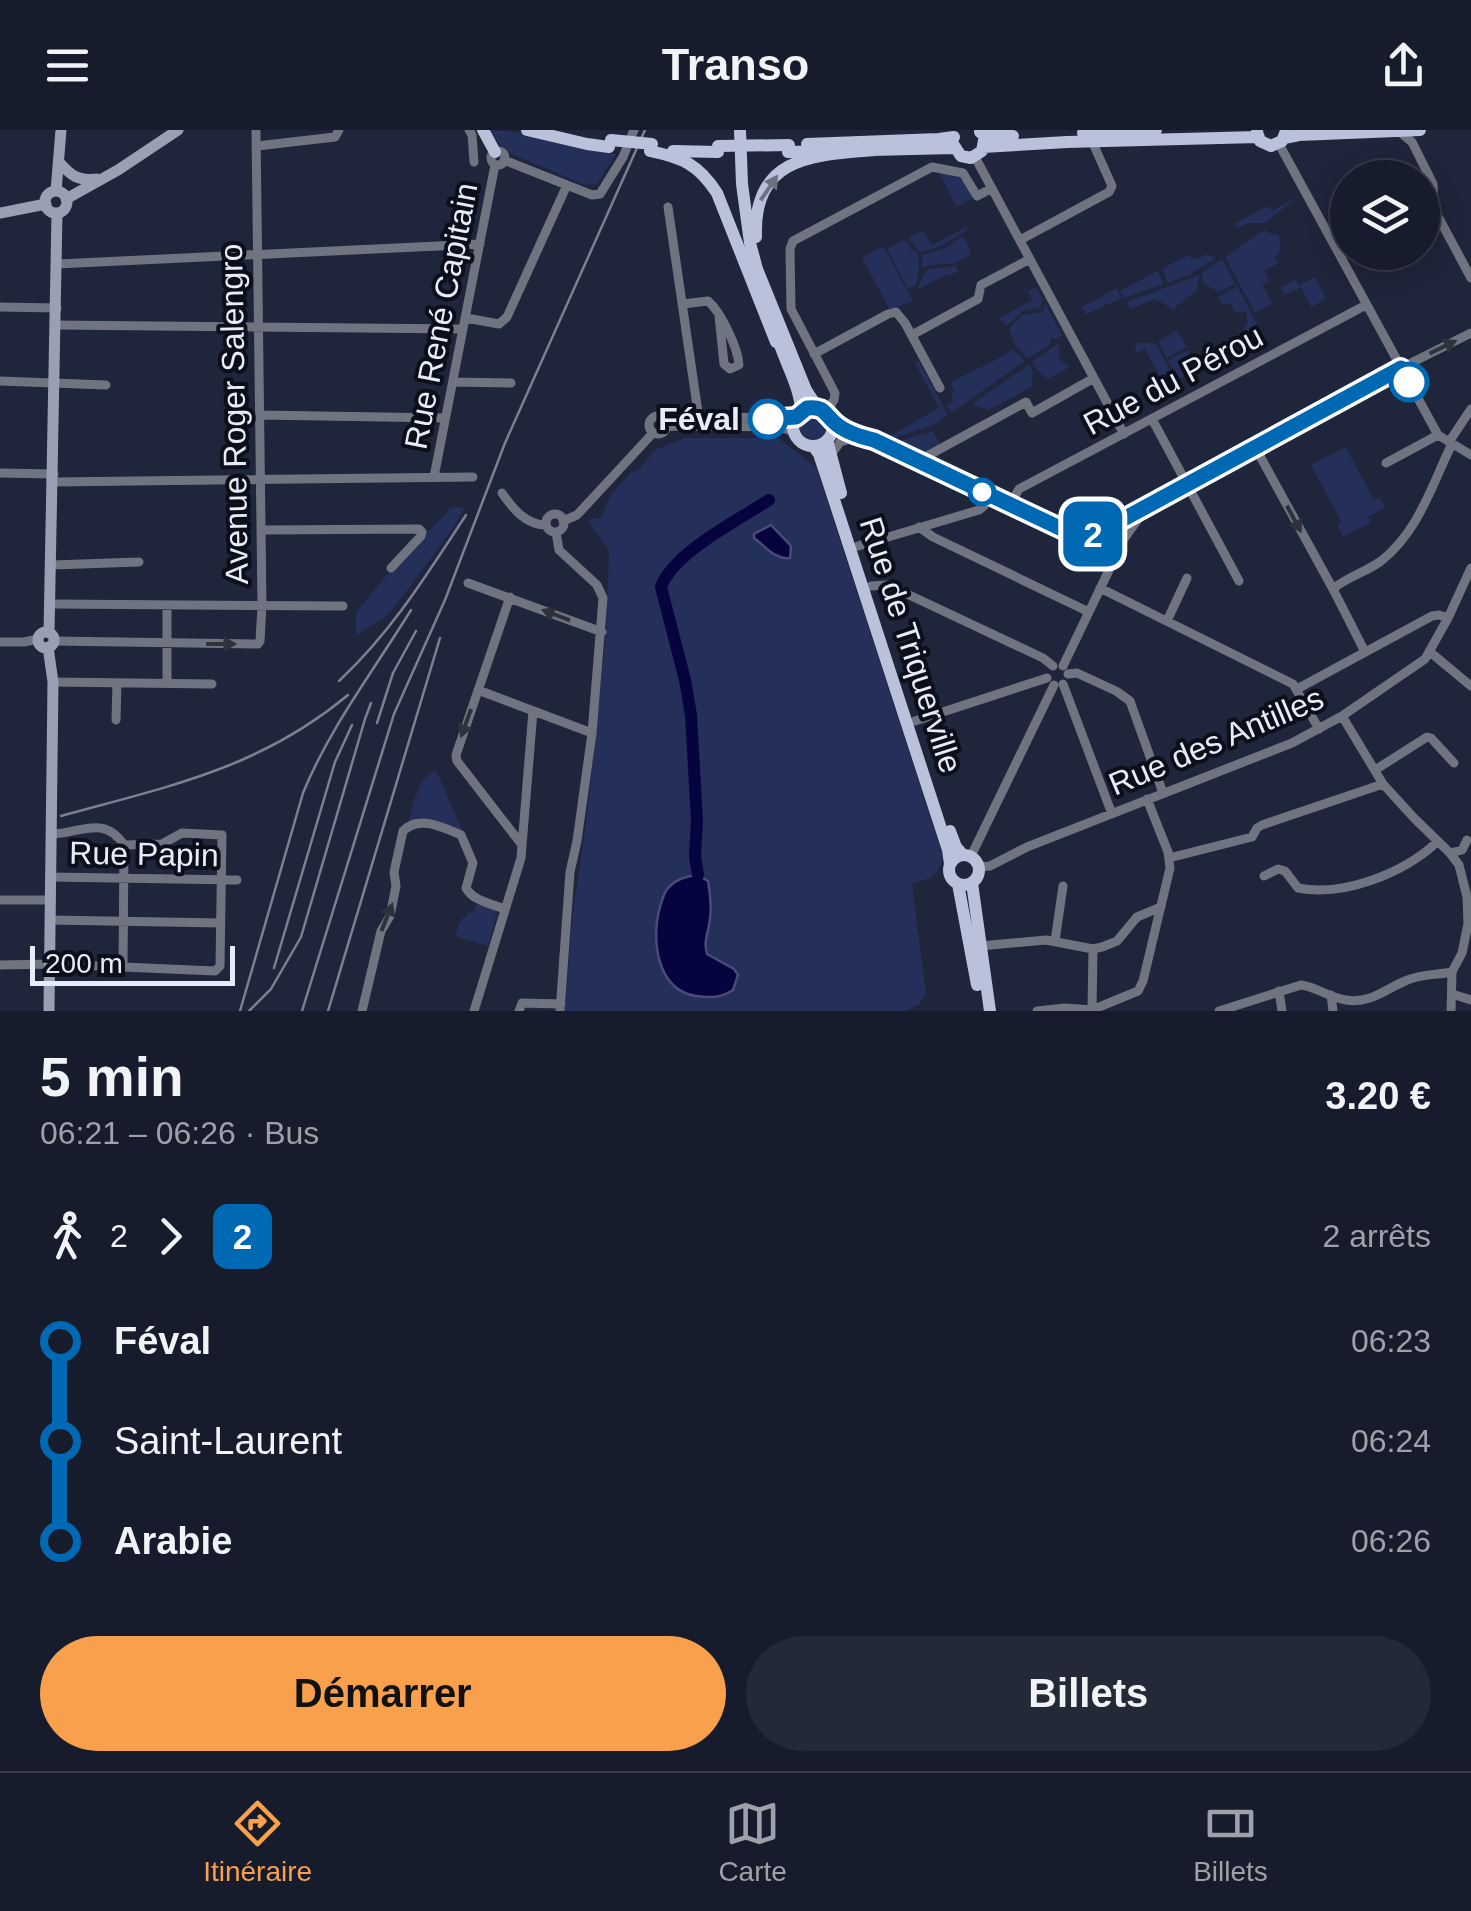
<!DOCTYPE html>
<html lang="fr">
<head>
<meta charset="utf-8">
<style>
  body { margin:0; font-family:Arial,sans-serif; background:#242938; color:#f1f3f6; height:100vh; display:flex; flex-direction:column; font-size:38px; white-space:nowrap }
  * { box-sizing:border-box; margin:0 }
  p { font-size:32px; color:#9ea1a9 }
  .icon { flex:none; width:55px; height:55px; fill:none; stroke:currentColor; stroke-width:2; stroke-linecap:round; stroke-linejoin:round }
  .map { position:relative; height:881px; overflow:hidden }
  .details { display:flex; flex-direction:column; background:#171c2c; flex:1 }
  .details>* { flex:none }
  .badge { padding:0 20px; border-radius:15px; font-size:35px; line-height:65px }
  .fabs { position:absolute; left:1330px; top:30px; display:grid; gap:20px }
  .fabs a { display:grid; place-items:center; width:110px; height:110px; border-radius:50%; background:#171c2c; box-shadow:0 5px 25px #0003,0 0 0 2px #363a48; font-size:50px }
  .scale { position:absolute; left:30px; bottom:25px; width:205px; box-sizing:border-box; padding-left:10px; border:5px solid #e7ecfb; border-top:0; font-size:28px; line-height:35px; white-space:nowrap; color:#e7ecfb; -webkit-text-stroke:8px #0c0f19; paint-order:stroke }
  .map>.badge { position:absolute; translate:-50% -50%; box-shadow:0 0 0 5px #fff }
  .legs { display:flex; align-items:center; gap:15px; height:110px; padding:0 40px; font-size:32px }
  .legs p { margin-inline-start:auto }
  .head { display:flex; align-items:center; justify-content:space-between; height:170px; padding:0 40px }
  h1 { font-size:55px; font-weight:700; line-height:75px }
  .primary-button { display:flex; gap:20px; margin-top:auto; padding:20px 40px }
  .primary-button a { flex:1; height:115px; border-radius:60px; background:#f9a04d; color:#111; font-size:40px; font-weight:700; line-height:115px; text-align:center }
  .primary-button a+a { background:#242938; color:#f1f3f6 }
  ul { padding:0 40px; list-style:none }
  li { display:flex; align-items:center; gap:35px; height:100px; font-size:38px }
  li i { display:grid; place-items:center; width:15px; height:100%; margin:0 12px; background:currentColor }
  li i::after { content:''; width:25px; height:25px; margin:-12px; border:8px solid; border-radius:50%; background:#171c2c }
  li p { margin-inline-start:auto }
  li:first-child i { background:linear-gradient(#0000 50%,currentColor 0) }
  li:last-child i { background:linear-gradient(currentColor 50%,#0000 0) }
  header { display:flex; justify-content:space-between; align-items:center; height:130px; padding:0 40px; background:#171c2c; font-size:45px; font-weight:700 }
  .menu { display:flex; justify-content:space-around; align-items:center; height:140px; border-top:2px solid #363a48; background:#171c2c; font-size:28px; color:#9ea1a9 }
  .menu a { display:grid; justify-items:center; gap:5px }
  .menu .selected { color:#f9a04d }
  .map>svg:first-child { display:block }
  .green { fill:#242f5a }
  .water { fill:#06043e; stroke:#4a4a77; stroke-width:2.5 }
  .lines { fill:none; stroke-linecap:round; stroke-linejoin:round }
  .river { stroke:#06043e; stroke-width:12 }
  .street { stroke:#707480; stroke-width:9 }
  .secondary { stroke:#9aa0b3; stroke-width:11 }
  .primary { stroke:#bac2db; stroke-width:12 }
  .rail { stroke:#7b8093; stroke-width:2.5 }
  .primary-bridge { stroke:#bac2db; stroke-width:12 }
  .oneway { fill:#6c7184 }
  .oneway2 { fill:#2f323d }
  .line-1-casing { stroke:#fff; stroke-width:22 }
  .line-1 { stroke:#0069b4; stroke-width:15 }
  .stop-1-dot { fill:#fff; stroke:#0069b4; stroke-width:5 }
  .labels { text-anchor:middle; stroke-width:8; stroke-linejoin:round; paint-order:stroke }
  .street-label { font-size:32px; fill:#e7ecfb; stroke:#0c0f19 }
  .stop-label { font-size:32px; font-weight:bold; fill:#e7ecfb; stroke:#0c0f19; text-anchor:end }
</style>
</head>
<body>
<header><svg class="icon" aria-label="menu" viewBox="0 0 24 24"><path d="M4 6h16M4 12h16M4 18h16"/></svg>Transo<svg class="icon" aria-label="share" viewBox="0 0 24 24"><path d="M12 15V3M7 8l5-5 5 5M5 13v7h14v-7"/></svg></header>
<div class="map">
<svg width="1471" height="881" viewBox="0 0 1471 881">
  <rect width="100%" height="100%" fill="#1f253b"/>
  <path class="green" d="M487,0C532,0 572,18 616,24L597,54L585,55L512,24L504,19Z
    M941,42L962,48L973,68L957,77L940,45Z
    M1301,65L1264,93H1248L1236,99L1235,93L1268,76L1272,81Z
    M966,97L967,100C952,110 940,119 920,122L908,108L923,100L932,115Z
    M1264,100L1272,104L1279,105L1281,119L1275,128L1278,133L1265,141L1269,151L1263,155L1272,173L1255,183L1225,127Z
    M960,107H963L969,116L970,124C952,140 940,130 922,138V125L948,117Z
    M905,110L912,120L918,124L919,141L916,155L908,159L887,119Z
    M883,116L913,171L890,180L862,128Z
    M1189,124L1191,128L1198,129L1207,124L1216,128L1191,144L1168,153L1162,139Z
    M1222,129L1235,154L1219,162C1210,156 1201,156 1202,143Z
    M955,135L958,141L949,146L947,144L917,160L925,141C935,136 945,140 955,135Z
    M1157,141L1164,154L1124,168L1120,161Z
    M1199,145L1197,160L1173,179L1155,169L1130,179L1127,172Z
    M1315,147L1326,169L1311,177L1301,157L1285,165L1281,157L1296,149L1299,155Z
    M1237,156L1262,204L1250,210L1243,196L1247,195V182L1236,183L1230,173L1223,176L1218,167Z
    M1036,157L1043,170L1040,178L1023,181L1006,196L999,188L1032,170L1028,161Z
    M1117,158L1122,169L1103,176L1086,185L1082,177Z
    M1045,173L1062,205L1057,209L1051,208L1049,215L1028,229L1015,215L1009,199L1022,185L1043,182Z
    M1177,200L1187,217L1167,228L1158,212Z
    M1059,213V229L1070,237L1048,249L1037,240L1032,232Z
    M1136,213H1155L1176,250L1165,256L1145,219L1135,223Z
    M1013,219L1025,231L951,283L947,275L953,272L951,267L954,260L950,252L992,232Z
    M1188,220L1198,239L1179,249L1168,230Z
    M919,231L948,285L934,295L893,308L889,306L939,278L915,233Z
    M1030,234L1033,242L1032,257L989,280L975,276L973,273Z
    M799 295a14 14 0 1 1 28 0a14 14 0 1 1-28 0Z
    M933,301L941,315L925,324L899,311Z
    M684,308H778L816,337L943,726C940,745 930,749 912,754L926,864L919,874L906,881H565L572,789L586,693L606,502L609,420L588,392L592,388L601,389L610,366L631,342L637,341L655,320Z
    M1346,317L1374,370L1380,368L1385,378L1368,387L1371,392L1343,407L1337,394L1341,391L1311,335Z
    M465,377L453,399L390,483L356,506V482L391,440L451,378Z
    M436,640L463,702L420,688L408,693C413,675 417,647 436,640Z
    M476,774L494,779L497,784L488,816L455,806L461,789L465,788L469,782L473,783Z"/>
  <path class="water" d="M771,395L791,416L790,428C775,430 765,416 754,408V404Z
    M698,745L708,751C710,763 712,776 710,788C709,802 703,810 707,824L734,839L738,845L733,860C721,868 710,868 696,866C656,860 651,808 660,777C662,770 664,761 670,756C678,748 688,746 698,745Z"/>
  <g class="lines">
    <path class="river" d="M698,745L695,726L697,691L691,585L685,550L661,457C673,423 738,390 769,370"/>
    <path class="street" d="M469,0L472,5L474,32
      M1400,2L1412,12L1433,54L1434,79L1471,148
      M1279,14L1438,305L1471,325
      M257,16L335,7L339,0
      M491 28a7 7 0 1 1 14 0a7 7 0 1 1-14 0Z
      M975,27L1124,304
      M504,30L592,65L600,64L623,27L634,0
      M668,77L700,296
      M1020,110L1109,62L1112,56L1092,11
      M57,134L480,114
      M683,174L708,171C721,182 738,218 739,235L730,239L724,234L719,186
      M0,177L57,178
      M466,188L499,194L507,187L567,55
      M56,195L463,199
      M912,205L978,169L981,155L1030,129
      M814,224L888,184L896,182L905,193L940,258
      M0,251L106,255
      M453,252L511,253
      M826,281L834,270L835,263L791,179L790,119L793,111L932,37L963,43L977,66L992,58
      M259,285L445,288
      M649 295a9 9 0 1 1 18 0a9 9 0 1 1-18 0Z
      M664,288L796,287
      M1152,289L1239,451
      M832,291L855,305L874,311L1116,425
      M667,296L781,297L794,302
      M1255,317L1333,459L1365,522
      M831,325L840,312L858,307
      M918,331L1026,272L1032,283L1094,248
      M1386,333L1438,305
      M0,343L54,344
      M434,347L495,35
      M54,352L473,347
      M502,363C513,379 526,395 546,395
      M1010,375L1019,359L1366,175
      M546 393a9 9 0 1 1 18 0a9 9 0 1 1-18 0Z
      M563,391L577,385L653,303
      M919,397L933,407L1089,482
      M261,400L419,399L422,402L421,406L391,438
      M556,402L559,420L597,455L603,468L592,603L577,711L570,742L560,881
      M1085,410L1415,231L1471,203
      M858,416L979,380L984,376L989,365
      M52,435L139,432
      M468,453L602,502
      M871,456L888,455L1043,528L1053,536
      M1100,458L1293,554L1319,599
      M1333,459C1347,447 1366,442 1381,431C1417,403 1431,358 1450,318L1451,309L1471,279
      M510,467L456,625L457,631L522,715
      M52,474L343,476
      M1167,491L1187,448
      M54,511L258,514L260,511L262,476L256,0
      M0,512H24L38,509
      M1430,522L1471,556
      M1063,536L1124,409L1144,381
      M1068,544L1077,543L1116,561L1130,571L1163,663
      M53,552L212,554
      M167,553V475
      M1063,554L1112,684
      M1297,559L1432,486L1439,485L1448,488
      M478,560L592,603
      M1342,586L1383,654L1414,688L1450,723L1459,735L1467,767L1468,794L1462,823L1452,842L1451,881
      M116,590L117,553
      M915,591L1047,548
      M1375,640L1427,607L1431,608L1454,633
      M1450,723L1462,720L1467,710
      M971,726L1054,555
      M1169,728L1252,707L1257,698L1262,695L1383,654
      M979,737L990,736L1027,717L1292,613L1342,586L1425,529L1448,488L1471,438
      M1264,746L1278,739L1285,741L1298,758C1344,767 1404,743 1437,712
      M50,747L237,750
      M0,770H50
      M50,790L221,793
      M1055,811L1063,756
      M980,816L1046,810L1093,819L1102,817L1117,811L1137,787L1161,777
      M0,835L55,834L215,841L220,836L222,705L182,703L162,714L124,715C104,684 79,704 51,704
      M123,837L124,715
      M1279,861L1282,881
      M1452,864L1471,870
      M1331,865L1333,881
      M1092,880L1093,819
      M362,881L381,801L390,786L396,756L394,742L403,701C419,685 442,697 461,705L473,733L466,758C473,771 492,774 505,779
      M474,881L521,728L533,581
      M519,881L522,873L561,874
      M1037,881L1065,878L1092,880L1138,861L1143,851L1170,738L1168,722L1147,669
      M1219,881L1301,855C1317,857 1330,868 1346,870C1370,874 1384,860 1405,851C1419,844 1437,845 1452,842"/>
    <path class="secondary" d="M59,32C71,46 78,51 97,49
      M56,61L61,0
      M45 72a11 11 0 1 1 22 0a11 11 0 1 1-22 0Z
      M66,69L118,40L178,0
      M0,83L46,74
      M38 510a8 8 0 1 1 16 0a8 8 0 1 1-16 0Z
      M49,503L57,83
      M48,517L53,552L49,881"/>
    <path class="primary" d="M483,0L495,22
      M527,0L587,14L609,17
      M740,0L742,54L750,113L757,139L806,260L817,277
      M980,2L987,6H1013
      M1257,2L1260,11L1271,16L1282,11L1286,1
      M1083,3L1156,0
      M1284,8L1299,5L1420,0
      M807,14L939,9L954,7
      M953,14L961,26L971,28L982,21L984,10
      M983,17L1067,12L1258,7
      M871,20L954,18
      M650,21C683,28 698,34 717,63L776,212
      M673,21L718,22
      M788,22L816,21
      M756,107C753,25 815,25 876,20
      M776,202C782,228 800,254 801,281
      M793 296a20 20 0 1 1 40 0a20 20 0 1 1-40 0Z
      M827,310L841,363
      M813,316L819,324L826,345L948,720L950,734
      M950,701L956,717L963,725
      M949 740a15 15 0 1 1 30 0a15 15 0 1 1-30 0Z
      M972,753L990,881
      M958,754L977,855"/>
    <path class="rail" d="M339,551C392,501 426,446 466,385
      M377,593L393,543L416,501
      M61,686C169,656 259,639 348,565
      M274,838L335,632L352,595
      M240,881L303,663C330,597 374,540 411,480
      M249,881L271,859L301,807L365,589L371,573
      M302,881L394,584L445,470L505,313L645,0
      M328,881L440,508"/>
    <path class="primary-bridge" d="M611,10L652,14
      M718,16L789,15"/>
  </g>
  <defs><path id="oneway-solid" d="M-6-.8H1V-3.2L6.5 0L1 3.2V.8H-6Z" transform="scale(2.5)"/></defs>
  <use class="oneway" href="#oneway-solid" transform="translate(769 58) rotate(-56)"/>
  <g class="oneway2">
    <use href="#oneway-solid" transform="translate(1443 217) rotate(-26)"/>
    <use href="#oneway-solid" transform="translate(1294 389) rotate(62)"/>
    <use href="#oneway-solid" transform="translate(556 485) rotate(-159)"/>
    <use href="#oneway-solid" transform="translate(221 514)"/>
    <use href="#oneway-solid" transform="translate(466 593) rotate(110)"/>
    <use href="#oneway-solid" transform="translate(387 787) rotate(-68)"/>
  </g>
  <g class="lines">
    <g class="line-1-casing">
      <path id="line-1" d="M768,289L796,287L807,278C824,276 824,283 835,293C845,302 861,307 874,310L1085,410L1401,238L1409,252"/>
    </g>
    <use href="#line-1" class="line-1"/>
  </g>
  <g class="stop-1-dot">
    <circle cx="1409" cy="252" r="18"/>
    <circle cx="768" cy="289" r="18"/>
    <circle cx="982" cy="362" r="12"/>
  </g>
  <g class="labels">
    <g class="street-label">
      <text transform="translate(441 186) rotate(-79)" y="11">Rue René Capitain</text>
      <text transform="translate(1173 250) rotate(-28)" y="11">Rue du Pérou</text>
      <text transform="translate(234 284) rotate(-91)" y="11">Avenue Roger Salengro</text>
      <text transform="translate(911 515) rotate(72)" y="11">Rue de Triquerville</text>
      <text transform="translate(1216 611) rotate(-23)" y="11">Rue des Antilles</text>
      <text transform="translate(144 724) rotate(1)" y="11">Rue Papin</text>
    </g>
    <g class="stop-label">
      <text x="740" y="300">Féval</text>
    </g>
  </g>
</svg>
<div class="fabs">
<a><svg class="icon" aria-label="layers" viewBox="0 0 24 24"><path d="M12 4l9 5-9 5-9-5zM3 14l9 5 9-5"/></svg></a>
</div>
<div class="scale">200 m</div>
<b class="badge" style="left:1093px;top:404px;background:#0069b4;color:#fff">2</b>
</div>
<section class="details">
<div class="head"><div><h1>5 min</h1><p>06:21 – 06:26 · Bus</p></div><b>3.20 €</b></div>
<div class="legs"><svg class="icon" aria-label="walk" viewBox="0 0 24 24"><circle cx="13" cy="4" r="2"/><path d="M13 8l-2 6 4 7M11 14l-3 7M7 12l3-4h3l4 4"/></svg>2<svg class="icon" aria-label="forward" viewBox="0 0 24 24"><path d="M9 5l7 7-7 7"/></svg><b class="badge" style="background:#0069b4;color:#fff">2</b><p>2 arrêts</p></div>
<ul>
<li><i style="color:#0069b4"></i><b>Féval</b><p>06:23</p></li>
<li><i style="color:#0069b4"></i><span>Saint-Laurent</span><p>06:24</p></li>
<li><i style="color:#0069b4"></i><b>Arabie</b><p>06:26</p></li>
</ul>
<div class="primary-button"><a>Démarrer</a><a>Billets</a></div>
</section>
<nav class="menu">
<a class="selected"><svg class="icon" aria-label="directions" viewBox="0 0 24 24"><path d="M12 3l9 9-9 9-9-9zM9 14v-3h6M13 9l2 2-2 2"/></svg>Itinéraire</a>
<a><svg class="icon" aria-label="map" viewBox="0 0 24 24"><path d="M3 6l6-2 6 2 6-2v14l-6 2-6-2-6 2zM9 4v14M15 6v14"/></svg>Carte</a>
<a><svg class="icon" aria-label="tickets" viewBox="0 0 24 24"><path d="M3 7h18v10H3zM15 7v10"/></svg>Billets</a>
</nav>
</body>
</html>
